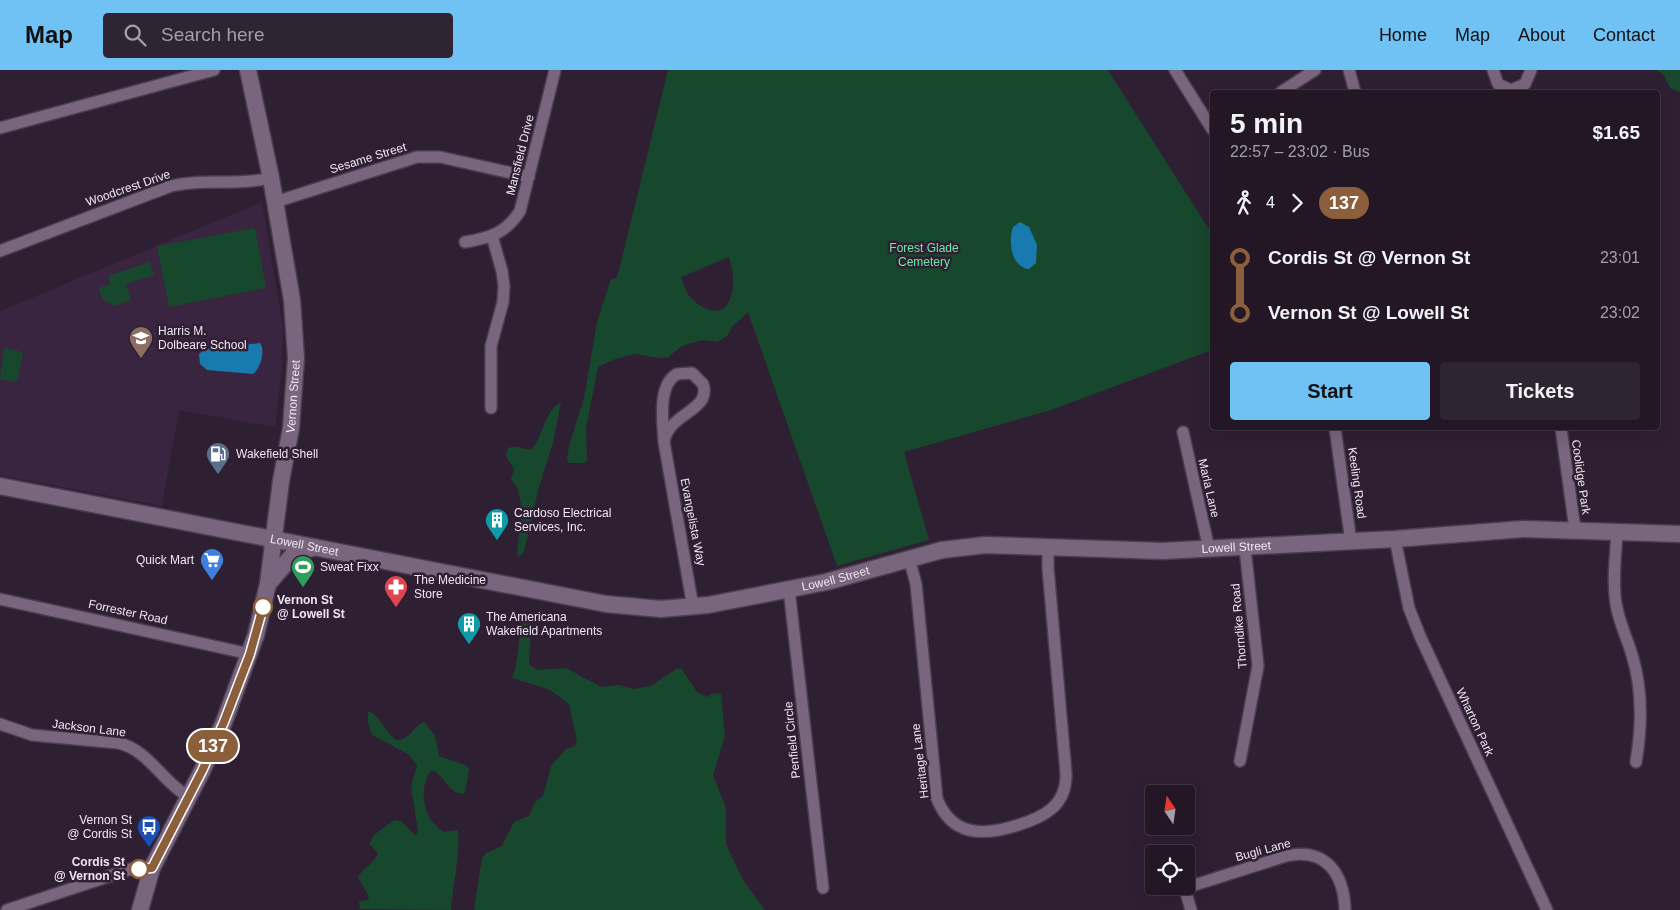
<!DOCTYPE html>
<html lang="en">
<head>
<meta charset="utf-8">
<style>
  body { margin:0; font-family:Arial,sans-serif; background:#2f2432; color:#f1f3f6; height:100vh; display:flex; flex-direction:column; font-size:19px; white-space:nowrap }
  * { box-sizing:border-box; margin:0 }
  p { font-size:16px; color:#a39fa7 }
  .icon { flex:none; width:28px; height:28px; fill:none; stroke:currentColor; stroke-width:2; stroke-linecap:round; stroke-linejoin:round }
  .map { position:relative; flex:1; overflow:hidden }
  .drawer { position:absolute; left:1210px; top:20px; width:450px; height:340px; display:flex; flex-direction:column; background:#231726; border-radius:5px; box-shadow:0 5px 20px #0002,0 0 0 1px #403643 }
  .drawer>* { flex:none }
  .badge { padding:0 10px; border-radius:16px; font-size:18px; line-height:32px }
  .needle { width:32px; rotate:347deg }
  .buttons { position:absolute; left:1145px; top:715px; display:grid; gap:10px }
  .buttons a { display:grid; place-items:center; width:50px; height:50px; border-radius:5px; background:#231726; box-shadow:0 5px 20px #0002,0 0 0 1px #403643; font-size:25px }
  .map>.badge { position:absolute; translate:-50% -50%; box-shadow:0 0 0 2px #fff }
  .legs { display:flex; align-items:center; gap:8px; height:55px; padding:0 20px; font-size:16px }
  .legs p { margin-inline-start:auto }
  .headline { display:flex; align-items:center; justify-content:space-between; height:85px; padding:0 20px }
  h1 { font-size:28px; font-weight:700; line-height:38px }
  .cta { display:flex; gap:10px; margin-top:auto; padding:10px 20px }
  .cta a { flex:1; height:58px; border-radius:5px; background:#70c1f4; color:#111; font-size:20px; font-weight:700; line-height:58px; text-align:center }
  .cta a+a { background:#2f2432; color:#f1f3f6 }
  ul { padding:0 20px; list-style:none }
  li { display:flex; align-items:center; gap:18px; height:55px; font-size:19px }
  li i { display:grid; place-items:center; width:8px; height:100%; margin:0 6px; background:currentColor }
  li i::after { content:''; width:12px; height:12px; margin:-6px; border:4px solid; border-radius:50%; background:#231726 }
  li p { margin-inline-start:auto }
  li:first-child i { background:linear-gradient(#0000 50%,currentColor 0) }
  li:last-child i { background:linear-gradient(currentColor 50%,#0000 0) }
  header { display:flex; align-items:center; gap:30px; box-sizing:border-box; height:70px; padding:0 25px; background:#70c1f4; color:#111 }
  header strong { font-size:24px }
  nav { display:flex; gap:28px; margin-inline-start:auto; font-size:18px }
  .search { width:350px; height:45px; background:#2f2432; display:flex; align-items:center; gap:12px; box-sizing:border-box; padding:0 18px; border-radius:5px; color:#a39fa7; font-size:19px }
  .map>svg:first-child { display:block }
  .built { fill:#39253f }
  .green { fill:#17472d; fill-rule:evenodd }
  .water { fill:#187aaf }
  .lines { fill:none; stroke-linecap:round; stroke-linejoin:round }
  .minor-casing { stroke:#4b3d4f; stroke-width:14 }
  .secondary-casing { stroke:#4b3d4f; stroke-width:19 }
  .minor { stroke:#79667e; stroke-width:11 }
  .secondary { stroke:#79667e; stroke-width:16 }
  .line-1-casing { stroke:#fff; stroke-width:11 }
  .line-1 { stroke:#8b5e3c; stroke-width:8 }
  .stop-1-dot { fill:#fff; stroke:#8b5e3c; stroke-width:2.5 }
  .labels { text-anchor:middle; stroke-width:5; stroke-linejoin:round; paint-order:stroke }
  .street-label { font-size:12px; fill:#f0e5f3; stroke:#2f1f33 }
  .park-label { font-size:12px; fill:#6fe9a5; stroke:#2f1f33 }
  .poi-label { font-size:12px; fill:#f0e5f3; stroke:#2f1f33; text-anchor:start }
  .stop-label { font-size:12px; font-weight:bold; fill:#f0e5f3; stroke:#2f1f33; text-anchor:start }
</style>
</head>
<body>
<header>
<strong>Map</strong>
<div class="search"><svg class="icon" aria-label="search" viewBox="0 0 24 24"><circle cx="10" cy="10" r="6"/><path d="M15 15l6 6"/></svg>Search here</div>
<nav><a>Home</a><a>Map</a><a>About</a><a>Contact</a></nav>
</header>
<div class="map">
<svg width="1680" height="840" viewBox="0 0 1680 840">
  <rect width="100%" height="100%" fill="#2f1f33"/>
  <path class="built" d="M262,132L283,257L282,299L275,357L179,340L162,436L0,405V241Z"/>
  <path class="green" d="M668,0H1108L1212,164V280L1051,340L904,382L929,470L837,496L748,242L733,256L727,266L717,272L703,270L682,276L668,287L658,288L635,284L615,289L598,297L586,358L587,390L584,393H569L567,389L569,376L584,328L597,252L611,209L617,208ZM729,187C739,215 732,261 694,231C686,225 684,215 681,207Z
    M1656,0H1680V22L1671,19L1663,4Z
    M255,158L266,218L169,237L157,176Z
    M150,192L154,205L126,214L131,230L114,236L102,229L99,218L110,214L108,206Z
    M4,278L23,282L17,312L0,309Z
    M561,332L553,373L539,417L525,478L523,483L517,487L521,435L518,419L511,409L514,399L506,386L508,378C521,374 523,381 532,379C545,363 542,344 561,332Z
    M527,541L531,555L529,594L537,600L566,598L601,617L619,615L634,619L651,616L676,599L681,598L697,622L707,627L714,623L721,624L725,666L713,705L726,738V774L743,810L765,840H474L482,788L486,783L502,776L514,752L529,746L535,732L543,726L551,696L566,679L575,676L577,671L569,634L550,620L512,608C521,587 516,562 527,541Z
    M368,641C379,644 385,662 396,670C410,671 413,655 425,652L435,666L439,686L465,695L469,698L465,723L462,724C445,721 443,701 431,701C417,720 424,751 444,762L458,760C460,787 453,814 451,840L360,839L359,832L367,830L369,827L358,807C364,797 374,794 378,783L369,774L374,765L394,750L402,752L415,765L418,762L411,716L417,695L408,684L372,665L368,653Z"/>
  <path class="water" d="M1020,152L1029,157L1037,175L1036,193L1029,199C1011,197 1008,172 1013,157Z
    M260,273C266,280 260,299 253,304L207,300L200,294L199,284L205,279Z"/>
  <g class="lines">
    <g class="minor-casing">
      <path id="minor" d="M1175,0L1212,59
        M1349,0L1355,22
        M1493,0L1498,14L1511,20L1525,14L1531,0
        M1281,22L1315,0
        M0,58L214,0
        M275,132L417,87H440L529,107
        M465,172C490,168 506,163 520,141L555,0
        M0,181L171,116C204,108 238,116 271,108
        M491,338V276L503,232L504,216L502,201L492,166
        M1335,358L1351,472
        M1561,358L1575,459
        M1183,362L1209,479
        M664,372C663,353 657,315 677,304L692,303L703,314C712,341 668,343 664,372L693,537
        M1617,461C1616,485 1612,510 1616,534C1619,552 1627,568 1632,585C1643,620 1642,656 1636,692
        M1395,469L1409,538L1420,566L1547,840
        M909,488L916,514L937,729C952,766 982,766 1015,756C1042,748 1067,737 1066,703L1048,498V476
        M789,519L823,818
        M0,529L250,584
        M0,654L32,665L118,673C148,679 163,713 189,727
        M1240,691L1258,596L1245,478
        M1184,816L1191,840
        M1185,818L1286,786C1326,777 1344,804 1345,840
        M7,840L131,799L152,798"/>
    </g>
    <g class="secondary-casing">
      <g id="secondary">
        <path id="s1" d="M0,416L606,534L661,539L708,535L826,512L942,480L985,475L1162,481L1395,469L1523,459L1680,464"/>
        <path d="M268,514L292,486L314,477"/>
        <path id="s2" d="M140,840L152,798L202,701L224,652L256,565L268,514L281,411L291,358L296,288L292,230L271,108L248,0"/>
      </g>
    </g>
    <use href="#minor" class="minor"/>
    <use href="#secondary" class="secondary"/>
  </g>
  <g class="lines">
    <g class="line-1-casing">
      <path id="line-1" d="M139,799L152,798L202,701L224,652L250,584L263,537"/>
    </g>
    <use href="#line-1" class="line-1"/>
  </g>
  <defs>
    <g id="school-pin" transform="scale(1.25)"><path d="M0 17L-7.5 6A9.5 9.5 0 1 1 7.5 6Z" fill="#8d6e63" stroke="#2f1f33"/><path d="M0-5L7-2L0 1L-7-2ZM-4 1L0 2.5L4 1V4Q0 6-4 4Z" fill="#fff"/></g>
    <g id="fuel-pin" transform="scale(1.25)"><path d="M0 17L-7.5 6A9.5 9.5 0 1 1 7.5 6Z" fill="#5c6f8a" stroke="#2f1f33"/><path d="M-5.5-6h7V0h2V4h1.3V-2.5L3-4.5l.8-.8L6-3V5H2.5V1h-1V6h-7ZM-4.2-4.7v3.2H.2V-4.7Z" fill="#fff"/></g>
    <g id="building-pin" transform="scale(1.25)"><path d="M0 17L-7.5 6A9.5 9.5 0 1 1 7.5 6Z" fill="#0f9aa8" stroke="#2f1f33"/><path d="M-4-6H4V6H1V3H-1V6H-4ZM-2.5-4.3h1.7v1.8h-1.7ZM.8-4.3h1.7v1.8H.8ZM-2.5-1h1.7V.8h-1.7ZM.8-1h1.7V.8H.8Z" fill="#fff"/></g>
    <g id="supermarket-pin" transform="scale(1.25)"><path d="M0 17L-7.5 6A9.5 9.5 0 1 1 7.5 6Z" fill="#3f7fe0" stroke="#2f1f33"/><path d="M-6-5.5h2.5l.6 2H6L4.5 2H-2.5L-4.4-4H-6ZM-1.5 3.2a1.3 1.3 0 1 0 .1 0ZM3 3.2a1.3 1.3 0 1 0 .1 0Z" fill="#fff"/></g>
    <g id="stadium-pin" transform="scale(1.25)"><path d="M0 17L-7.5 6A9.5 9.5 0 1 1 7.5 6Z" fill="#2e9e5b" stroke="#2f1f33"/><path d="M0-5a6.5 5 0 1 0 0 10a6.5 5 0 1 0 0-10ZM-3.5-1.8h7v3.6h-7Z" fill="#fff"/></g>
    <g id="pharmacy-pin" transform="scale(1.25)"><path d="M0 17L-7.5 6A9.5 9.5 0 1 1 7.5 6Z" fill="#e0444e" stroke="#2f1f33"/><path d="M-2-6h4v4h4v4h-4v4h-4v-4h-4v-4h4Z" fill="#fff"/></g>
    <g id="bus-pin" transform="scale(1.25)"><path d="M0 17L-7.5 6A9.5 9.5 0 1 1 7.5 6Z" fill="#1a4fb4" stroke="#2f1f33"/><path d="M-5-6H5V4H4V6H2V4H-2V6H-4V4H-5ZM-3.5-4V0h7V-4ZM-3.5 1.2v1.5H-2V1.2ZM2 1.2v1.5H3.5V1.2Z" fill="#fff"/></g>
  </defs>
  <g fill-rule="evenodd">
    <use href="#school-pin" x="141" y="268"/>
    <use href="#fuel-pin" x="218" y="384"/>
    <use href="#building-pin" x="497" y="450"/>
    <use href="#supermarket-pin" x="212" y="490"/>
    <use href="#stadium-pin" x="303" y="497"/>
    <use href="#pharmacy-pin" x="396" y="517"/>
    <use href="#building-pin" x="469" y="554"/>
    <use href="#bus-pin" x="149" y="757"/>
  </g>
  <g class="stop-1-dot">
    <circle cx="263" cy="537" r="9"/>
    <circle cx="139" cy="799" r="9"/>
  </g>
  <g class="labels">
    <g class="street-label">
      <text transform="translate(520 85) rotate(-76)" y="4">Mansfield Drive</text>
      <text transform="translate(368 88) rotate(-17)" y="4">Sesame Street</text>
      <text transform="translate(128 118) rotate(-19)" y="4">Woodcrest Drive</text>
      <text dy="4" stroke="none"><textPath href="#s2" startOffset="541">Vernon Street</textPath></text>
      <text transform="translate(1581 407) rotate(82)" y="4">Coolidge Park</text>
      <text transform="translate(1357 413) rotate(82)" y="4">Keeling Road</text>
      <text transform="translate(1209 418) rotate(77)" y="4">Marla Lane</text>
      <text transform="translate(693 452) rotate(79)" y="4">Evangelista Way</text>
      <text dy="4" stroke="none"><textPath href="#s1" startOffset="310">Lowell Street</textPath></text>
      <text dy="4" stroke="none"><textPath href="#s1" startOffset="1255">Lowell Street</textPath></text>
      <text dy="4" stroke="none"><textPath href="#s1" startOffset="850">Lowell Street</textPath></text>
      <text transform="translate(128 542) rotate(12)" y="4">Forrester Road</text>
      <text transform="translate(1239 556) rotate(-95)" y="4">Thorndike Road</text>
      <text transform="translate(1475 652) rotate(65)" y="4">Wharton Park</text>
      <text transform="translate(89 658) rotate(7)" y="4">Jackson Lane</text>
      <text transform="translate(792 670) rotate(-96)" y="4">Penfield Circle</text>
      <text transform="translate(920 691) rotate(-97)" y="4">Heritage Lane</text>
      <text transform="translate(1263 780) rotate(-15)" y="4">Bugli Lane</text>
    </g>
    <g class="park-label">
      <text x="924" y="182">Forest Glade<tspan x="924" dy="14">Cemetery</tspan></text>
    </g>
    <g class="poi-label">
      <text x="158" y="265">Harris M.<tspan x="158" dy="14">Dolbeare School</tspan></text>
      <text x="236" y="388">Wakefield Shell</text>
      <text x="514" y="447">Cardoso Electrical<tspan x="514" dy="14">Services, Inc.</tspan></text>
      <text x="194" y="494" text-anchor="end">Quick Mart</text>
      <text x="320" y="501">Sweat Fixx</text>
      <text x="414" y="514">The Medicine<tspan x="414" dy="14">Store</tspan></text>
      <text x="486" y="551">The Americana<tspan x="486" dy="14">Wakefield Apartments</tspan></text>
      <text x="132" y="754" text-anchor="end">Vernon St<tspan x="132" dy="14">@ Cordis St</tspan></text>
    </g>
    <g class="stop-label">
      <text x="277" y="534">Vernon St<tspan x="277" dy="14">@ Lowell St</tspan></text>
      <text x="125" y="796" text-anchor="end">Cordis St<tspan x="125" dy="14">@ Vernon St</tspan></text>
    </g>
  </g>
</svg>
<div class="buttons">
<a><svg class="needle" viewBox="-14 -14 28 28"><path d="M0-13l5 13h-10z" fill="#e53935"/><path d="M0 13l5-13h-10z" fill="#a39fa7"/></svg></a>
<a><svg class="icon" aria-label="locate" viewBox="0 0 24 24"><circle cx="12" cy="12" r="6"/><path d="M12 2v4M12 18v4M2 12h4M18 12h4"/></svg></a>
</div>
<b class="badge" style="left:213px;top:676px;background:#8b5e3c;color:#fff">137</b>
<section class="drawer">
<div class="headline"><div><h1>5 min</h1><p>22:57 – 23:02 · Bus</p></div><b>$1.65</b></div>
<div class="legs"><svg class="icon" aria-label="walk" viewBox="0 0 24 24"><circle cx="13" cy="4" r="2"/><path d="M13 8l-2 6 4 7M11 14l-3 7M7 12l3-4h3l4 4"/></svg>4<svg class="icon" aria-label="forward" viewBox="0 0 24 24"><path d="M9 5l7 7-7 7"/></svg><b class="badge" style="background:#8b5e3c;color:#fff">137</b></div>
<ul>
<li><i style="color:#8b5e3c"></i><b>Cordis St @ Vernon St</b><p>23:01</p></li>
<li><i style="color:#8b5e3c"></i><b>Vernon St @ Lowell St</b><p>23:02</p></li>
</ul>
<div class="cta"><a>Start</a><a>Tickets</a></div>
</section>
</div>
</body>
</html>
